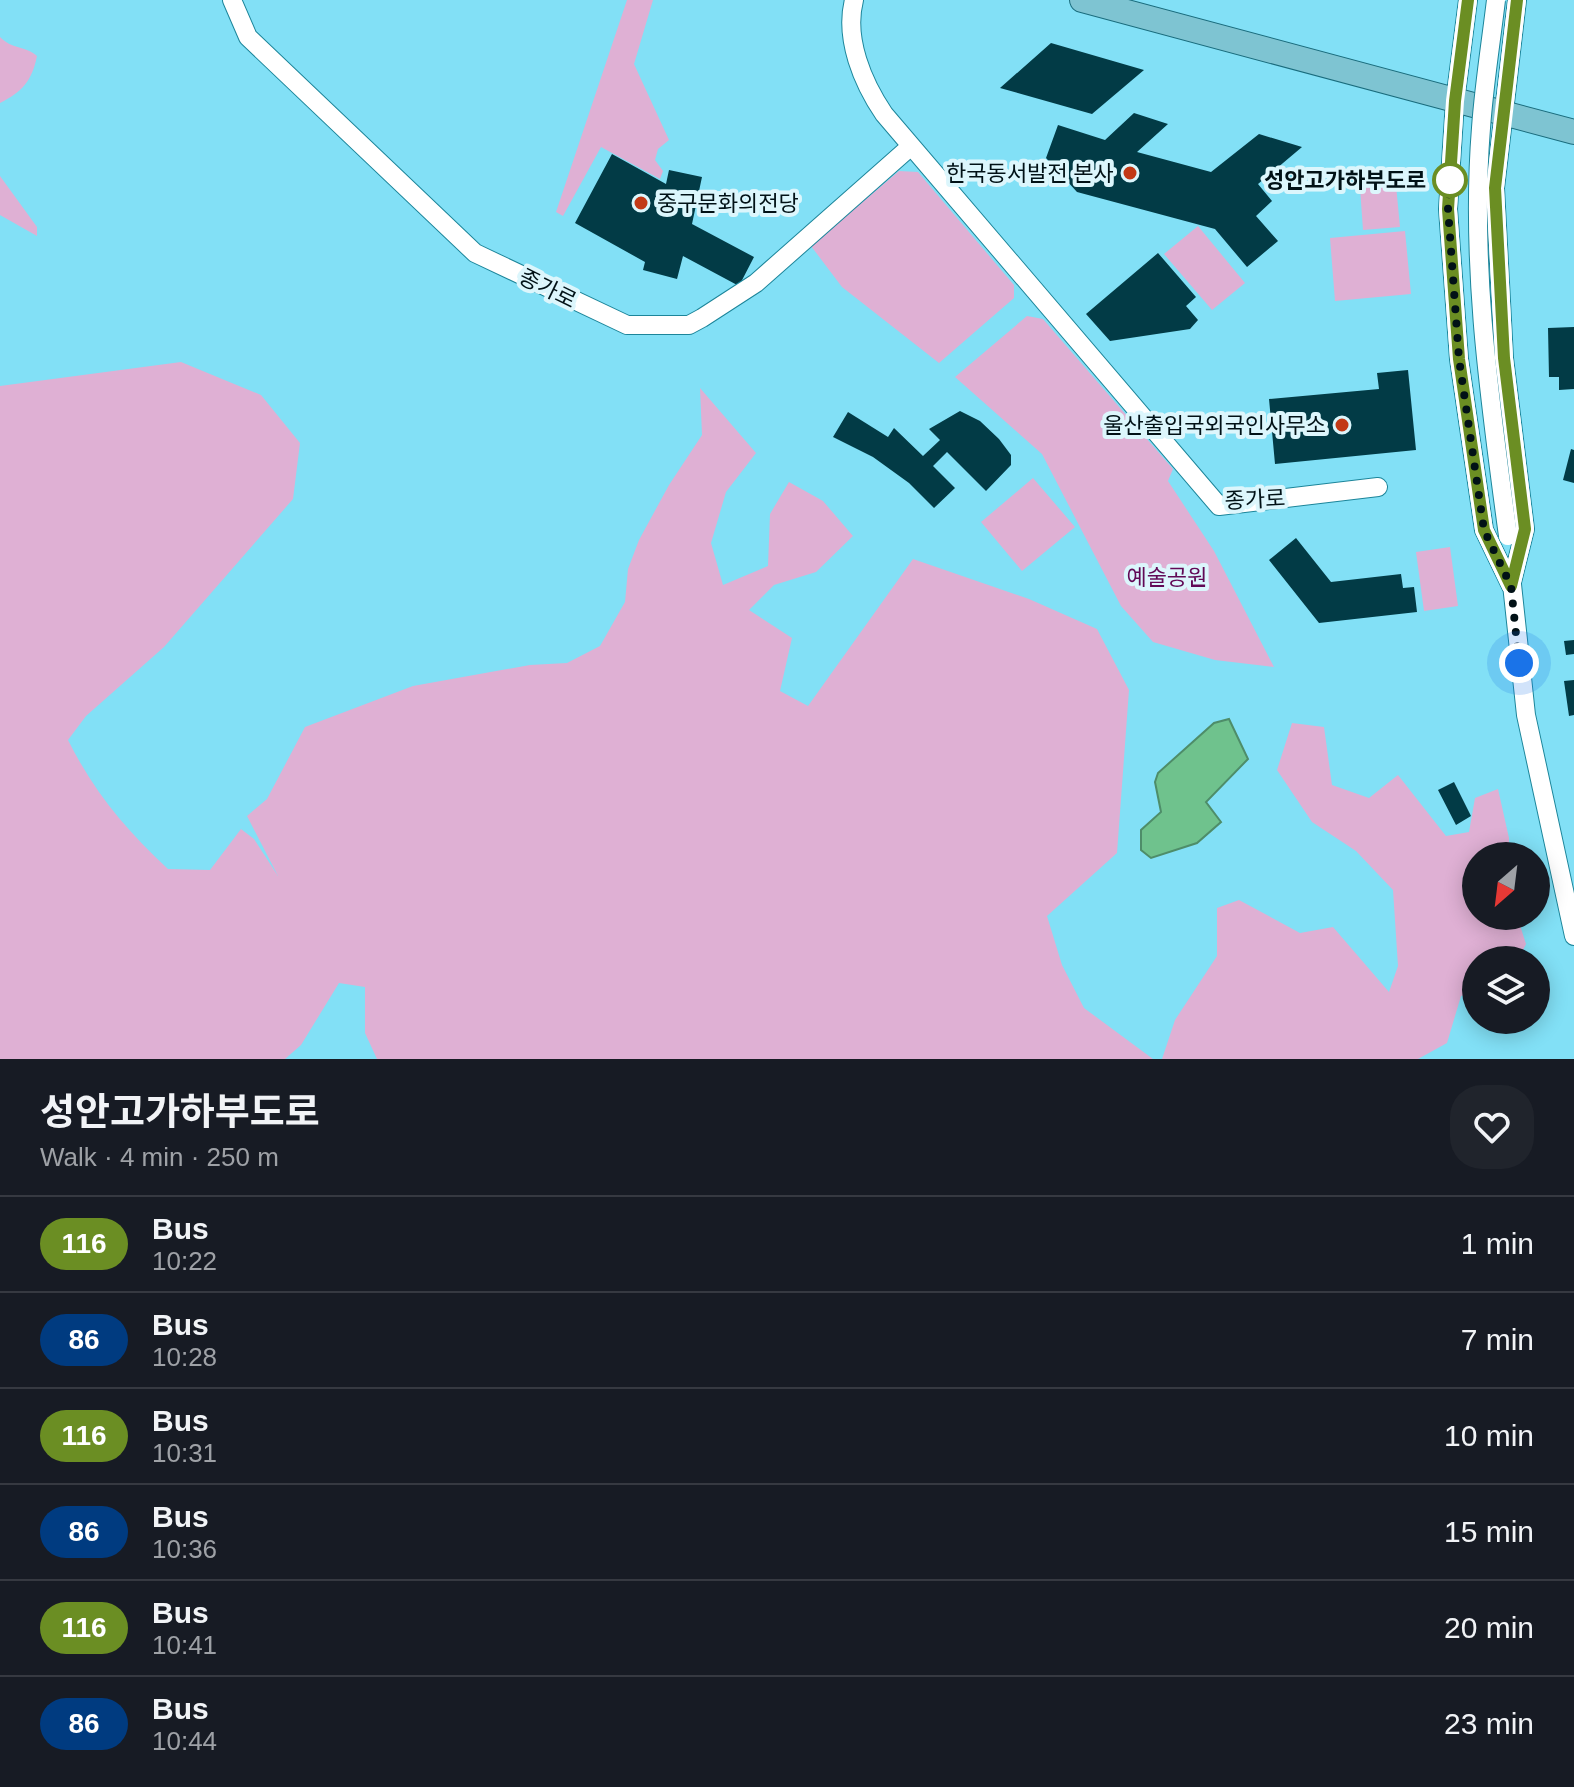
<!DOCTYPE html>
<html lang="en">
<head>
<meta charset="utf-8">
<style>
  body { margin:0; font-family:Arial,"Noto Sans KR",sans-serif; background:#20242c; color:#f1f3f6; height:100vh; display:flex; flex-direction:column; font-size:30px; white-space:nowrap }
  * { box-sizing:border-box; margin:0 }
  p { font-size:26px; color:#9ea1a6 }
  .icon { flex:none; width:44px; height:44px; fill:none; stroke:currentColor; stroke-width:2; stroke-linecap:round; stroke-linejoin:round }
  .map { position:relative; height:1059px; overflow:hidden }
  .sheet { display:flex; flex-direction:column; background:#171b24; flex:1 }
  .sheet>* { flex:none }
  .badge { padding:0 16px; border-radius:26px; font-size:28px; line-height:52px }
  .needle { width:52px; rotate:208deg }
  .tools { position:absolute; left:1462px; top:842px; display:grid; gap:16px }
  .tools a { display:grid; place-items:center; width:88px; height:88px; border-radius:50%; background:#171b24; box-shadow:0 4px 20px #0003; font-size:40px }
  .you { position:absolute; width:40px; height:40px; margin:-20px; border:6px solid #fff; border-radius:50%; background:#1a73e8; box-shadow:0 0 0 12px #1a73e833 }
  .map>.badge { position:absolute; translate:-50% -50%; box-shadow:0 0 0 4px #fff }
  .round { display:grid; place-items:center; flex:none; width:84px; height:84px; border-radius:32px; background:#20242c }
  .overview { display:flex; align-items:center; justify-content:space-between; height:136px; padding:0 40px }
  h1 { font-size:38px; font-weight:700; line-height:60px }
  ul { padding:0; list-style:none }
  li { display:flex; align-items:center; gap:24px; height:96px; padding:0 40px; border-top:2px solid #363941 }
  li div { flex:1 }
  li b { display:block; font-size:30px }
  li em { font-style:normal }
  li .badge { min-width:88px; font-weight:700; text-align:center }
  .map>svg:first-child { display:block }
  .green { fill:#dfb0d4 }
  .water { fill:#6fc28d; stroke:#4e8d69; stroke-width:2 }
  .building { fill:#023b46 }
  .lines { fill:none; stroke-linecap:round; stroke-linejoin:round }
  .minor-casing { stroke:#1c859a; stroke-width:20 }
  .major-casing { stroke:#1a6c7d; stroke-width:26 }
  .minor { stroke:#fff; stroke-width:18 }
  .major { stroke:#7ec4d2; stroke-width:24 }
  .minor-bridge-casing { stroke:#1c859a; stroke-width:20; stroke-linecap:butt }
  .minor-bridge { stroke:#fff; stroke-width:18 }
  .line-casing { stroke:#fff; stroke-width:18 }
  .line { stroke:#6b8e23; stroke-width:12 }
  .walk { stroke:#011116; stroke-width:8; stroke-dasharray:0 14.4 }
  .poi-dot { fill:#c23916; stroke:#dcf6fc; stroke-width:3 }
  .stop-dot { fill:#fff; stroke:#6b8e23; stroke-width:4 }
  .labels { text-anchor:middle; stroke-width:8; stroke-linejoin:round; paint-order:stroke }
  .poi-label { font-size:22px; fill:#011116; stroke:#dcf6fc; text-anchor:end }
  .stop-label { font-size:22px; font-weight:bold; fill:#011116; stroke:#dcf6fc; text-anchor:end }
  .street-label { font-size:22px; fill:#011116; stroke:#dcf6fc }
  .park-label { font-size:22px; fill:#610956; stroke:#dcf6fc }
</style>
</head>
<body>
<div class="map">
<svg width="1574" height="1059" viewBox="0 0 1574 1059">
  <rect width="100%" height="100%" fill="#82e0f6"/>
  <path class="green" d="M627,0H653L634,64L669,140L658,149L655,160L663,171L660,179L601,147L563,216L556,212Z
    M0,37C11,49 26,46 37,56C32,81 22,92 0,103Z
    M899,171L918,172L1014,285V298L939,363L842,287L811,246Z
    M0,176L37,227V236L0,215Z
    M1396,185L1400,227L1363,230L1360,188Z
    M1198,226L1245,283L1212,310L1164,254Z
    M1405,231L1411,294L1335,301L1330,238Z
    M1027,316L1043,319L1173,469L1168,481L1214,551L1274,667L1215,660L1153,642L1121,606L1042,454L955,377Z
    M181,362L261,395L300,443L293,499L164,647L86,716L68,740C94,792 126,830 168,869L210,870L241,829L254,839L278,876L247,816L267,799L305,727L413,686L530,665L567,663L600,646L625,602L628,569L639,540L669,485L702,435L700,388L756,453L726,492L711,543L723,585L768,566L770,514L789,482L823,501L853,536L816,572L774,585L749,610L792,638L780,691L808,706L913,559L1029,599L1097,629L1129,690L1117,853L1047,916L1062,965L1084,1008L1153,1059H377L365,1033V987L339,983L301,1045L285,1059H0V386Z
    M1033,478L1075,527L1022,571L981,522Z
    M1450,547L1458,606L1424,611L1416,552Z
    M1292,723L1324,727L1332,785L1369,798L1398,775L1446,836L1469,832L1475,798L1498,789L1509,838V856H1476V916H1517L1526,944L1518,960H1476V992L1461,996L1447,1043L1418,1059H1162L1175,1020L1217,956V908L1239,900L1300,933L1333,927L1389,992L1398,966L1393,890L1356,851L1312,822L1277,770Z"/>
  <path class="water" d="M1229,719L1248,759L1206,802L1221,822L1197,843L1151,858L1141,850V830L1161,812L1155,782L1158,773L1214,723Z"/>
  <path class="building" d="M1051,43L1144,70L1092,114L1000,88Z
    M1134,113L1168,124L1137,152L1211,172L1259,134L1302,147L1258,184L1272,201L1256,216L1278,241L1247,267L1215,229L1077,192L1046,158L1058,125L1105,140Z
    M612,154L666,184L669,170L702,177L692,224L754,257L739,286L683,256L677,279L643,270L645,262L575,223Z
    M1158,253L1196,297L1186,306L1198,320L1190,329L1110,341L1086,314Z
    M1574,327V389L1559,390V377H1549L1548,328Z
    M1408,370L1416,450L1275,464L1269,399L1379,389L1377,373Z
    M960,411L980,421L999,439L1011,455V465L986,491L947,452L933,466L955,488L934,508L909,483L873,457L833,437L848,412L888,437L894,428L923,456L940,440L929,429Z
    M1571,449L1574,450V483L1563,480Z
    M1296,538L1331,582L1401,574L1403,588L1414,587L1417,612L1319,623L1269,560Z
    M1574,640V654L1566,655L1564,641Z
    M1574,680V715L1569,716L1564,681Z
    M1454,782L1471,816L1456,825L1438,790Z"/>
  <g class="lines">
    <g class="minor-casing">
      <path id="minor" d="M232,0L248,37L475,253L627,325H689L702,318L756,283L910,147
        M854,0C844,39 863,83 884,114L1219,506L1378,487
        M1468,0L1455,101L1448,209L1459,359L1484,530L1511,586
        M1511,575L1526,715L1574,936
        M1511,586L1525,529L1504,358L1495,188L1517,0"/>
    </g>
    <g class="major-casing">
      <path id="major" d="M1082,0L1574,132"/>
    </g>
    <use href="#minor" class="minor"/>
    <use href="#major" class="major"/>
    <g class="minor-bridge-casing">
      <path id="minor-bridge" d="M1496,0C1491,42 1484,85 1481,128C1470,265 1490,401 1508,536"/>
    </g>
    <use href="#minor-bridge" class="minor-bridge"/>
  </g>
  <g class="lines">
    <g class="line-casing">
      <path id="line" d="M1468,0L1455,101L1448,209L1459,359L1484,530L1511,586L1525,529L1504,358L1495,188L1517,0"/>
    </g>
    <use href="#line" class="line"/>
    <path class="walk" d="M1450,180L1448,209L1459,359L1484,530L1511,586L1519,663"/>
  </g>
  <g class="poi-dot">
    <circle cx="1130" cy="173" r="8"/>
    <circle cx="641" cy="203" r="8"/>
    <circle cx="1342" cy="425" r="8"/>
  </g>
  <circle class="stop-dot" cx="1450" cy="180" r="16"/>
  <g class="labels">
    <g class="poi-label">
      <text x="1114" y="181">한국동서발전 본사</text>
      <text x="657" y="211" text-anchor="start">중구문화의전당</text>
      <text x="1326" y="433">울산출입국외국인사무소</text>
    </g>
    <g class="stop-label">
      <text x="1426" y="188">성안고가하부도로</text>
    </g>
    <g class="street-label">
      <text transform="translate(548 288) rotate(26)" y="8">종가로</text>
      <text transform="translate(1255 499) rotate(-3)" y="8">종가로</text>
    </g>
    <g class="park-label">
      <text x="1167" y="585">예술공원</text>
    </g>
  </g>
</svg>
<div class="tools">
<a><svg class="needle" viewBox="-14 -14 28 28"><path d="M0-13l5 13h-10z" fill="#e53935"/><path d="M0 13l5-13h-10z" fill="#9ea1a6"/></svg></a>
<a><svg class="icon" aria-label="layers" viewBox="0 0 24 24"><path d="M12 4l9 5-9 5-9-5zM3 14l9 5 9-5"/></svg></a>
</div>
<div class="you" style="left:1519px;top:663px"></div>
</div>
<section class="sheet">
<div class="overview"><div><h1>성안고가하부도로</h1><p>Walk · 4 min · 250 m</p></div><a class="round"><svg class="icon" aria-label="heart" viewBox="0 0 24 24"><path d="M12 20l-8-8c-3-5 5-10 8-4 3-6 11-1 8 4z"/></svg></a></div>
<ul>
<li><span class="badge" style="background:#6b8e23;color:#fff">116</span><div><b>Bus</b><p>10:22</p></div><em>1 min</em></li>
<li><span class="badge" style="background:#003b80;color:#fff">86</span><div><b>Bus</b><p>10:28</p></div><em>7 min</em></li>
<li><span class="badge" style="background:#6b8e23;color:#fff">116</span><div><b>Bus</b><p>10:31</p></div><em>10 min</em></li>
<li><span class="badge" style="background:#003b80;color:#fff">86</span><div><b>Bus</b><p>10:36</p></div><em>15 min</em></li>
<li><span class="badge" style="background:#6b8e23;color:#fff">116</span><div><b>Bus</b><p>10:41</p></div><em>20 min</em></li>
<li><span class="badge" style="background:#003b80;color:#fff">86</span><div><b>Bus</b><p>10:44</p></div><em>23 min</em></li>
</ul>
</section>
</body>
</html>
